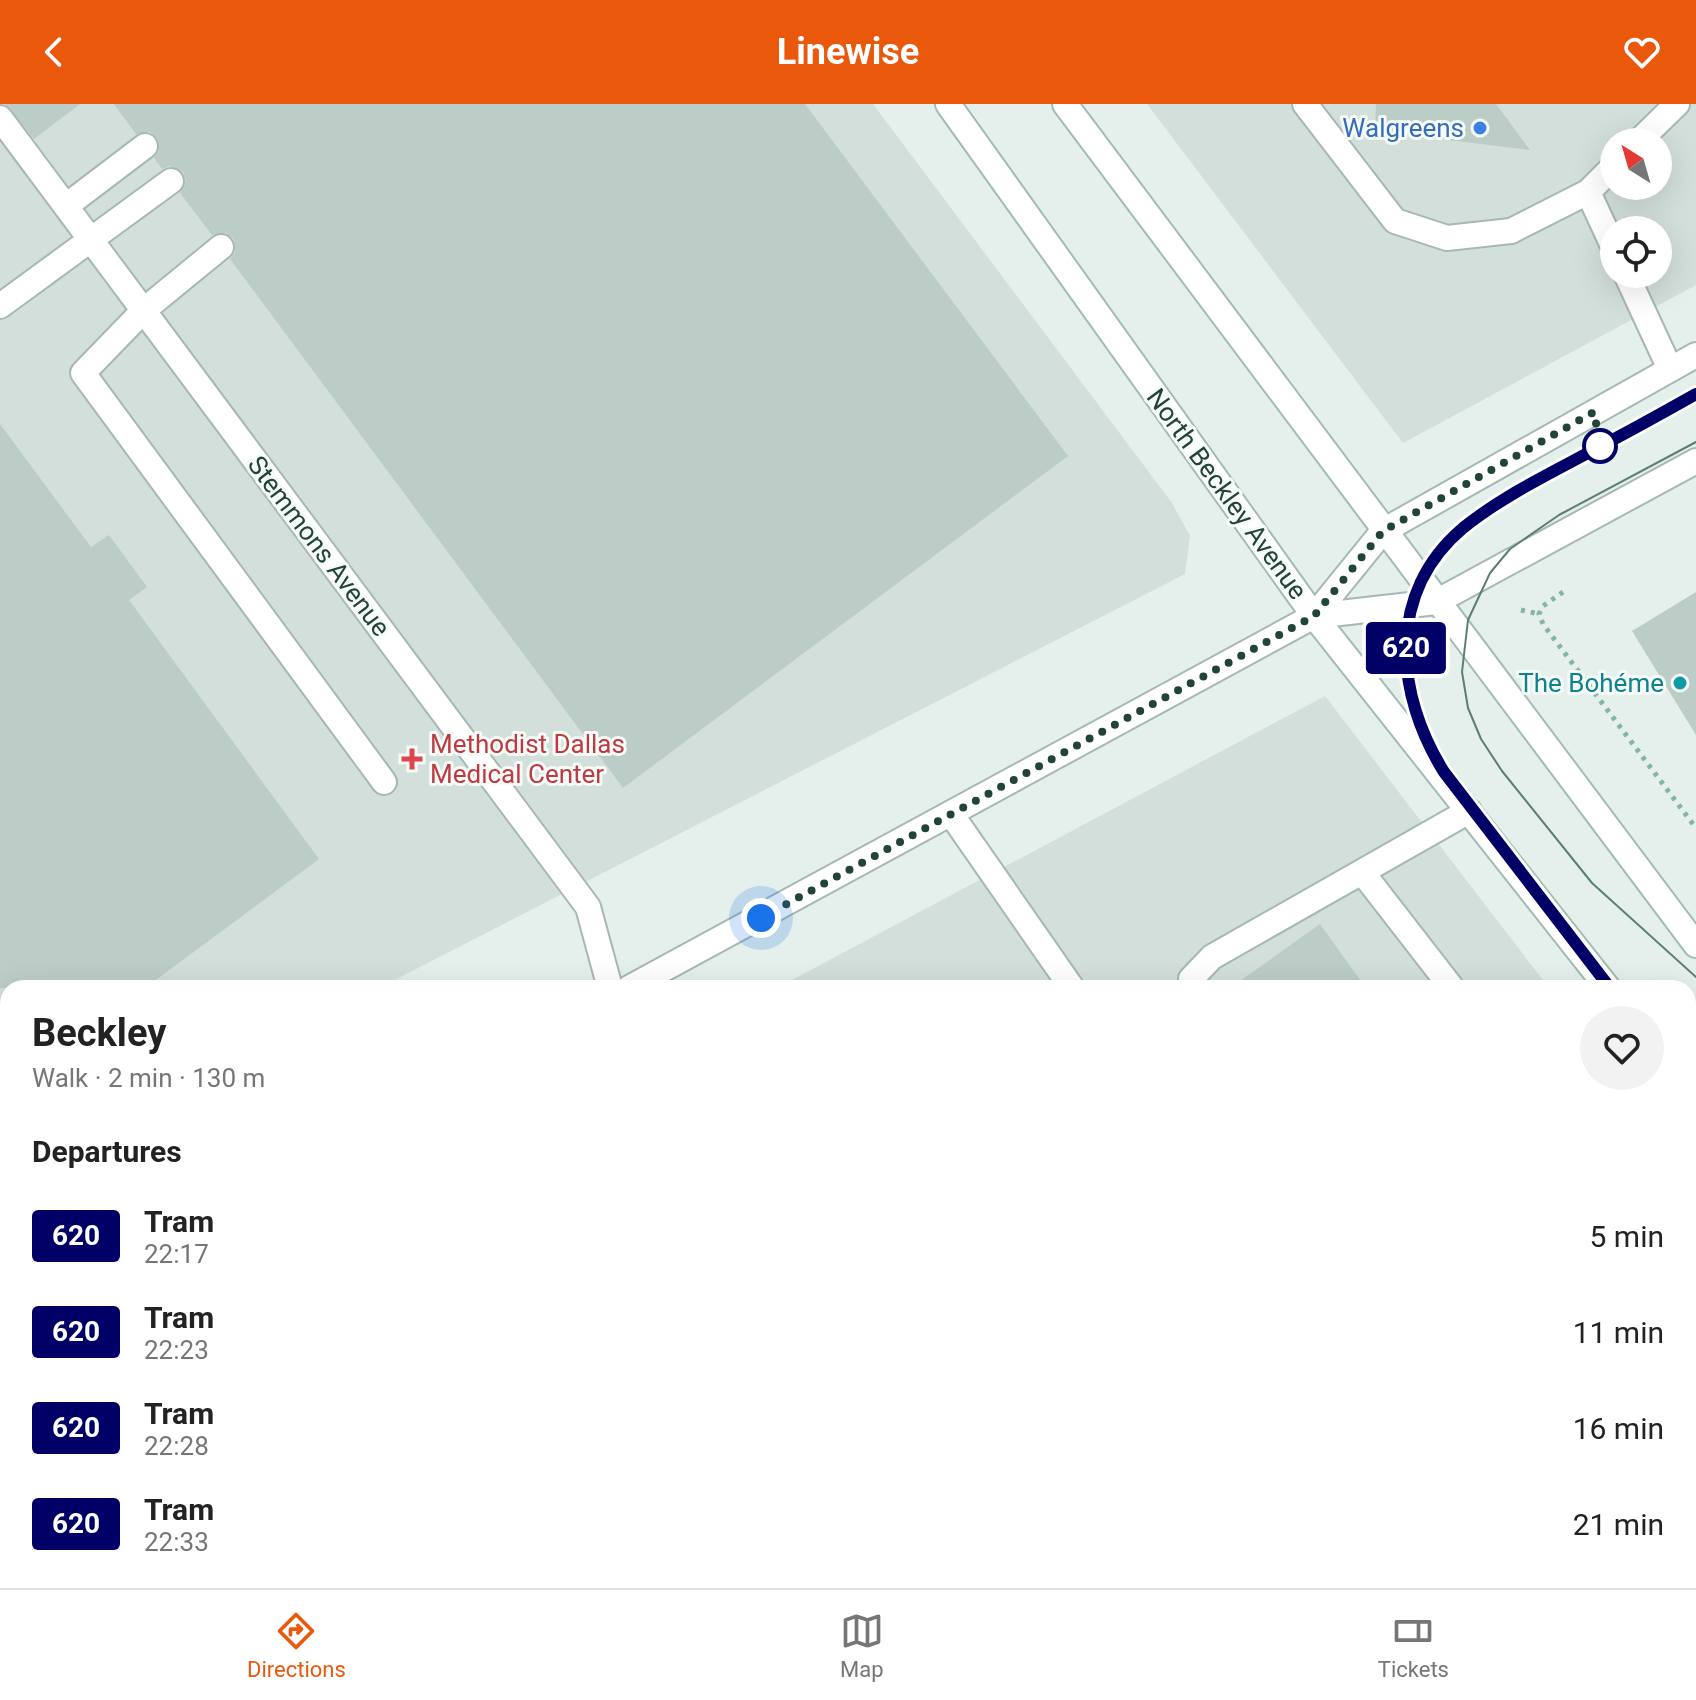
<!DOCTYPE html>
<html lang="en">
<head>
<meta charset="utf-8">
<style>
  body { margin:0; font-family:Roboto,sans-serif; background:#f2f2f2; color:#222; height:100vh; display:flex; flex-direction:column; font-size:30px; white-space:nowrap }
  * { box-sizing:border-box; margin:0 }
  p { font-size:26px; color:#767676 }
  .icon { flex:none; width:44px; height:44px; fill:none; stroke:currentColor; stroke-width:2; stroke-linecap:round; stroke-linejoin:round }
  .map { position:relative; flex:1; overflow:hidden }
  .sheet { position:absolute; left:0px; top:876px; width:1696px; height:608px; display:flex; flex-direction:column; background:#fff; border-radius:24px 24px 0 0; box-shadow:0 8px 32px #0002 }
  .sheet>* { flex:none }
  .badge { padding:0 16px; border-radius:6px; font-size:28px; line-height:52px }
  .needle { width:52px; rotate:323deg }
  .buttons { position:absolute; left:1600px; top:24px; display:grid; gap:16px }
  .buttons a { display:grid; place-items:center; width:72px; height:72px; border-radius:50%; background:#fff; box-shadow:0 8px 32px #0002; font-size:40px }
  .you { position:absolute; width:40px; height:40px; margin:-20px; border:6px solid #fff; border-radius:50%; background:#1a73e8; box-shadow:0 0 0 12px #1a73e833 }
  .map>.badge { position:absolute; translate:-50% -50%; box-shadow:0 0 0 4px #fff }
  h2 { padding:0 32px; font-size:30px; line-height:72px }
  .round { display:grid; place-items:center; flex:none; width:84px; height:84px; border-radius:42px; background:#f2f2f2 }
  .overview { display:flex; align-items:center; justify-content:space-between; height:136px; padding:0 32px }
  h1 { font-size:38px; font-weight:700; line-height:60px }
  ul { padding:0; list-style:none }
  li { display:flex; align-items:center; gap:24px; height:96px; padding:0 32px }
  li div { flex:1 }
  li b { display:block; font-size:30px }
  li em { font-style:normal }
  li .badge { min-width:88px; font-weight:700; text-align:center }
  header { display:flex; justify-content:space-between; align-items:center; height:104px; padding:0 32px; background:#ea580c; color:#fff; font-size:36px; font-weight:700 }
  .dock { display:flex; justify-content:space-around; align-items:center; height:112px; border-top:2px solid #e0e0e0; background:#fff; font-size:22px; color:#767676 }
  .dock a { display:grid; justify-items:center; gap:4px }
  .dock .selected { color:#ea580c }
  .map>svg:first-child { display:block }
  .built { fill:#d3dfda; fill-rule:evenodd }
  .building { fill:#bccdc7 }
  .lines { fill:none; stroke-linecap:round; stroke-linejoin:round }
  .service-casing { stroke:#a7b8b2; stroke-width:28 }
  .minor-casing { stroke:#a7b8b2; stroke-width:28 }
  .tertiary-casing { stroke:#a7b8b2; stroke-width:28 }
  .secondary-casing { stroke:#a2bcb3; stroke-width:28 }
  .path { stroke:#82b5a6; stroke-width:5; stroke-dasharray:4 6; stroke-linecap:butt }
  .service { stroke:#fff; stroke-width:24 }
  .minor { stroke:#fff; stroke-width:24 }
  .tertiary { stroke:#fff; stroke-width:24 }
  .secondary { stroke:#fff; stroke-width:24 }
  .tram { stroke:#5d7e75; stroke-width:2 }
  .line-casing { stroke:#fff; stroke-width:18 }
  .line { stroke:#006; stroke-width:12 }
  .walk { stroke:#22433a; stroke-width:8; stroke-dasharray:0 14.4 }
  .shop-dot { fill:#3f7fe0; stroke:#f6fbf8; stroke-width:3 }
  .stop-dot { fill:#fff; stroke:#006; stroke-width:4 }
  .culture-dot { fill:#0f9aa8; stroke:#f6fbf8; stroke-width:3 }
  .health-dot { fill:#e0444e; stroke:#f6fbf8; stroke-width:3 }
  .labels { text-anchor:middle; stroke-width:6; stroke-linejoin:round; paint-order:stroke }
  .shop-label { font-size:26px; fill:#366cbe; stroke:#f6fbf8; text-anchor:end }
  .street-label { font-size:26px; fill:#22433a; stroke:#f6fbf8 }
  .culture-label { font-size:26px; fill:#0d838f; stroke:#f6fbf8; text-anchor:end }
  .health-label { font-size:26px; fill:#be3a42; stroke:#f6fbf8; text-anchor:start }
</style>
</head>
<body>
<header><svg class="icon" aria-label="back" viewBox="0 0 24 24"><path d="M15 5l-7 7 7 7"/></svg>Linewise<svg class="icon" aria-label="heart" viewBox="0 0 24 24"><path d="M12 20l-8-8c-3-5 5-10 8-4 3-6 11-1 8 4z"/></svg></header>
<div class="map">
<svg width="1696" height="1484" viewBox="0 0 1696 1484">
  <rect width="100%" height="100%" fill="#e5efeb"/>
  <path class="built" d="M0,0H873L1172,399L1190,432L1185,470L379,884H8V1075L0,1079Z
    M1147,0H1696V181L1403,339ZM1614,38H1658V82H1614ZM1614,126H1658V170H1614Z
    M1325,592L1549,884H777Z
    M1688,1066L1696,1077V1266L1688,1270Z
    M1696,1390V1484H1521L1536,1476H1688V1394Z
    M0,1431L8,1435V1476H93L110,1484H0Z
    M409,1476H1324L1309,1484H426Z"/>
  <path class="building" d="M5,0H80L34,35Z
    M114,0H805L1068,352L623,684L230,155L235,148L233,134L226,129L212,131L180,89L186,76L183,68L170,62L162,65L154,54L159,47L157,34L150,28L136,30Z
    M1376,0H1496L1530,46L1375,27Z
    M0,320L91,443L109,431L147,483L129,496L319,755L145,884H0Z
    M1696,488V631L1632,527Z
    M1320,820L1366,884H1230Z"/>
  <g class="lines">
    <g class="service-casing">
      <path id="service" d="M1305,0L1395,117L1447,134L1511,127L1588,88
        M1638,38L1677,0
        M1614,62L1588,88L1614,144
        M66,102L145,42
        M221,143L144,206L83,269L384,678
        M1626,170L1670,265
        M0,202L171,77
        M951,710L1072,884
        M1362,768L1452,884
        M1191,884V875L1212,853L1469,707
        M0,1187L8,1198
        M602,1476L616,1484
        M804,1476L810,1484
        M1130,1476L1137,1484
        M1491,1476L1497,1484
        M545,1484L550,1476"/>
    </g>
    <g class="minor-casing">
      <path id="minor" d="M0,14L588,803L610,884
        M1688,1351L1696,1346
        M0,1354L8,1359
        M257,1476L274,1484
        M1446,1484L1461,1476"/>
    </g>
    <g class="tertiary-casing">
      <path id="tertiary" d="M1314,512L1436,498L1696,357
        M629,884L1314,512L1383,427L1696,251
        M0,1229L8,1224"/>
    </g>
    <g class="secondary-casing">
      <path id="secondary" d="M948,0L1314,512L1608,884
        M1065,0L1696,841
        M1688,979L1696,989"/>
    </g>
    <path class="path" d="M1563,488L1543,502L1539,510L1543,520L1696,724
      M1521,506L1539,510"/>
    <use href="#service" class="service"/>
    <use href="#minor" class="minor"/>
    <use href="#tertiary" class="tertiary"/>
    <use href="#secondary" class="secondary"/>
    <path class="tram" d="M1696,338L1559,411L1510,445L1490,469L1468,516L1462,568L1468,604L1481,635L1502,667L1592,779L1696,873
      M1610,884L1444,668C1395,591 1386,489 1463,424C1527,372 1623,330 1696,290
      M1688,975L1696,984"/>
  </g>
  <g class="lines">
    <g class="line-casing">
      <path id="line" d="M1610,884L1444,668C1395,590 1386,489 1463,424C1504,391 1553,368 1599,343C1632,326 1664,308 1696,290"/>
    </g>
    <use href="#line" class="line"/>
    <path class="walk" d="M761,814L1314,512L1383,427L1594,308L1600,342"/>
  </g>
  <circle class="shop-dot" cx="1480" cy="24" r="8"/>
  <circle class="stop-dot" cx="1600" cy="342" r="16"/>
  <circle class="culture-dot" cx="1680" cy="579" r="8"/>
  <path class="health-dot" d="M408 643h8v8h8v8h-8v8h-8v-8h-8v-8h8z"/>
  <g class="labels">
    <g class="shop-label">
      <text x="1464" y="33">Walgreens</text>
    </g>
    <g class="street-label">
      <text transform="translate(1227 390) rotate(54)" y="9">North Beckley Avenue</text>
      <text transform="translate(319 442) rotate(53)" y="9">Stemmons Avenue</text>
    </g>
    <g class="culture-label">
      <text x="1664" y="588">The Bohéme</text>
    </g>
    <g class="health-label">
      <text x="430" y="649">Methodist Dallas<tspan x="430" dy="30">Medical Center</tspan></text>
    </g>
  </g>
</svg>
<div class="buttons">
<a><svg class="needle" viewBox="-14 -14 28 28"><path d="M0-13l5 13h-10z" fill="#e53935"/><path d="M0 13l5-13h-10z" fill="#767676"/></svg></a>
<a><svg class="icon" aria-label="locate" viewBox="0 0 24 24"><circle cx="12" cy="12" r="6"/><path d="M12 2v4M12 18v4M2 12h4M18 12h4"/></svg></a>
</div>
<div class="you" style="left:761px;top:814px"></div>
<b class="badge" style="left:1406px;top:544px;background:#006;color:#fff">620</b>
<section class="sheet">
<div class="overview"><div><h1>Beckley</h1><p>Walk · 2 min · 130 m</p></div><a class="round"><svg class="icon" aria-label="heart" viewBox="0 0 24 24"><path d="M12 20l-8-8c-3-5 5-10 8-4 3-6 11-1 8 4z"/></svg></a></div>
<h2>Departures</h2>
<ul>
<li><span class="badge" style="background:#006;color:#fff">620</span><div><b>Tram</b><p>22:17</p></div><em>5 min</em></li>
<li><span class="badge" style="background:#006;color:#fff">620</span><div><b>Tram</b><p>22:23</p></div><em>11 min</em></li>
<li><span class="badge" style="background:#006;color:#fff">620</span><div><b>Tram</b><p>22:28</p></div><em>16 min</em></li>
<li><span class="badge" style="background:#006;color:#fff">620</span><div><b>Tram</b><p>22:33</p></div><em>21 min</em></li>
</ul>
</section>
</div>
<nav class="dock">
<a class="selected"><svg class="icon" aria-label="directions" viewBox="0 0 24 24"><path d="M12 3l9 9-9 9-9-9zM9 14v-3h6M13 9l2 2-2 2"/></svg>Directions</a>
<a><svg class="icon" aria-label="map" viewBox="0 0 24 24"><path d="M3 6l6-2 6 2 6-2v14l-6 2-6-2-6 2zM9 4v14M15 6v14"/></svg>Map</a>
<a><svg class="icon" aria-label="tickets" viewBox="0 0 24 24"><path d="M3 7h18v10H3zM15 7v10"/></svg>Tickets</a>
</nav>
</body>
</html>
